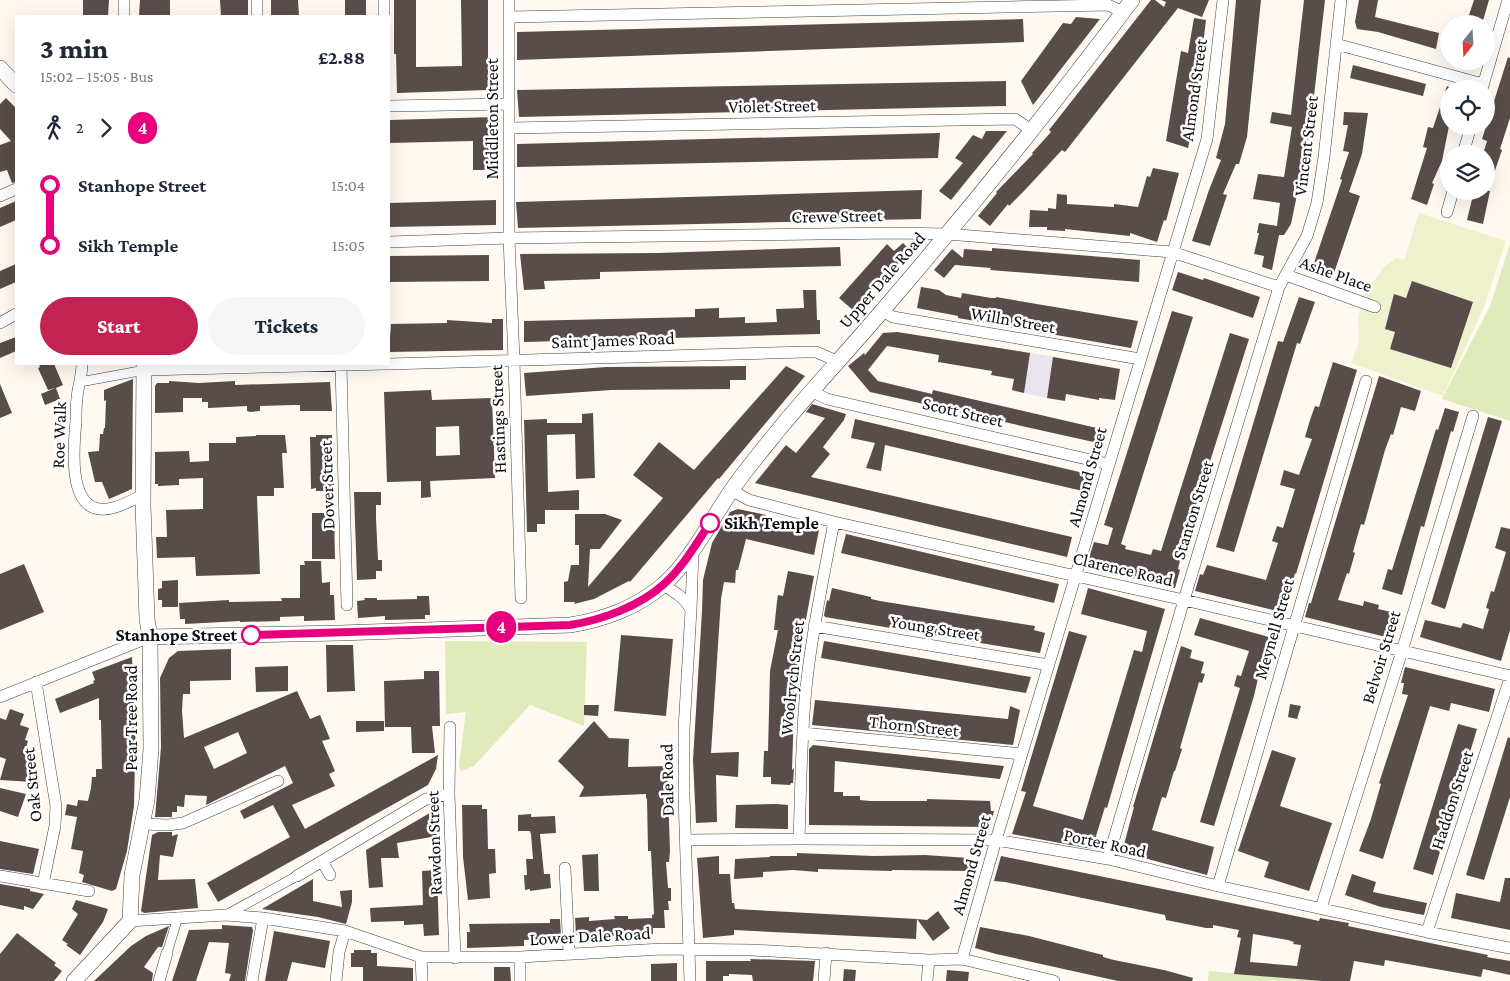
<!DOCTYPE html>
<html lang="en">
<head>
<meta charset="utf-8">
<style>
  body { margin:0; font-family:"Crimson Pro",serif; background:#f6f6f7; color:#1f2937; height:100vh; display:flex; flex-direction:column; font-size:19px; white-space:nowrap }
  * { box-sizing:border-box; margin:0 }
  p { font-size:16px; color:#747a83 }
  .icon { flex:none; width:28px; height:28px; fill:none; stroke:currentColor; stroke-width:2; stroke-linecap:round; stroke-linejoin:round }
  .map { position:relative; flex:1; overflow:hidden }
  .details { position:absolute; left:15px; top:15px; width:375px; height:350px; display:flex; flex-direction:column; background:#fff; border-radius:0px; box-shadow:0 5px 20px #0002 }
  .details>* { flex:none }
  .badge { padding:0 10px; border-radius:16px; font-size:18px; line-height:32px }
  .needle { width:32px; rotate:198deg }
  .controls { position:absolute; left:1440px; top:15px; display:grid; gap:10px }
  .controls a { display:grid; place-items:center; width:55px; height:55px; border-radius:50%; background:#fff; box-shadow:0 5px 20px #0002; font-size:25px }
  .map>.badge { position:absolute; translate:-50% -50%; box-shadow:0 0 0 2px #fff }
  .legs { display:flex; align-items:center; gap:8px; height:55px; padding:0 25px; font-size:16px }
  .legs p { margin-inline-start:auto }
  .overview { display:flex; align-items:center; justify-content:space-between; height:85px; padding:0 25px }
  h1 { font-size:28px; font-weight:800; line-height:38px }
  .action { display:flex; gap:10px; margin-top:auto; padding:10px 25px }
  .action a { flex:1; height:58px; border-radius:30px; background:#c32352; color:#fff; font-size:20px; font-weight:800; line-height:58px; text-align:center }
  .action a+a { background:#f6f6f7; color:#1f2937 }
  ul { padding:0 25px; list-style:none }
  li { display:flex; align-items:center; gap:18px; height:60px; font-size:19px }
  li i { display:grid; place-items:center; width:8px; height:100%; margin:0 6px; background:currentColor }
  li i::after { content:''; width:12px; height:12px; margin:-6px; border:4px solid; border-radius:50%; background:#fff }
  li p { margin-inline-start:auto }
  li:first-child i { background:linear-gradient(#0000 50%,currentColor 0) }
  li:last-child i { background:linear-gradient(currentColor 50%,#0000 0) }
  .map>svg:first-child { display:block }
  .industrial { fill:#eae4ee }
  .green { fill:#dfebba }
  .pitch { fill:#eef2cc }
  .building { fill:#584d4b; fill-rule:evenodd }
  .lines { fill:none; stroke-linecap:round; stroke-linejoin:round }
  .pedestrian-casing { stroke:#424242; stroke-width:10 }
  .minor-casing { stroke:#424242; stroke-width:12 }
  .tertiary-casing { stroke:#424242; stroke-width:16 }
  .pedestrian { stroke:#fff; stroke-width:9 }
  .minor { stroke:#fff; stroke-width:11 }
  .tertiary { stroke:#fff; stroke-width:15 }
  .line-1-casing { stroke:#fff; stroke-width:11 }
  .line-1 { stroke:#e6007e; stroke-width:8 }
  .stop-1-dot { fill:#fff; stroke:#e6007e; stroke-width:2.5 }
  .labels { text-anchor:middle; stroke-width:5; stroke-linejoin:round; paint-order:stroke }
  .street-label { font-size:18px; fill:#0f0f0f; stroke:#fff }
  .stop-label { font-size:18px; font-weight:bold; fill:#0f0f0f; stroke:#fff; text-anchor:start }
</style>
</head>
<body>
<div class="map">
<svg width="1510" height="981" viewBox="0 0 1510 981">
  <rect width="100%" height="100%" fill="#fff9f1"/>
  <path class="industrial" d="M1019,351L1061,358L1053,399L1012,391Z"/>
  <path class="green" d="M1510,244V421L1442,399L1490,306Z
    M445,641L587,642L584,726L530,705L474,766L461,771L459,766L466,712L446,714Z
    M1209,971L1322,981H1208Z"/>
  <path class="pitch" d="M1419,213L1506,241L1484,307L1443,396L1351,363L1359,342L1358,319L1362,298L1384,267L1396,258L1404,260Z"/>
  <path class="building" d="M83,0H109L108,16H83Z
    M140,0H170V16H139Z
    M220,0H248V16H221Z
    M271,0H298L299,16H271Z
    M345,0H366V16H345Z
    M394,0H416V67L462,66L461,0H488V90L397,93L396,54H394Z
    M1151,0H1155L1164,7L1166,2L1161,0H1209L1202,17L1178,8L1065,152L1062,150L1024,191L1009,206L1008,204L990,226L978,216L997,193L996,192L1033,154L1032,153L1051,132L1049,130Z
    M1236,0H1261L1247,137L1239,164H1236L1223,194L1227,195L1210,246L1192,241L1209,190L1221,160L1216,158L1225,124Z
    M1304,0H1325L1310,131L1291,224L1284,235H1279L1272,270L1262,267L1264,256L1254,254L1259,233H1257L1259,223L1277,226L1280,203L1253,199L1258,174L1284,177L1292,127L1270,123L1272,112L1291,115Z
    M1359,0H1378L1375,17L1439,33L1436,49L1378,32L1357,29L1355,22Z
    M1474,0H1489L1482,24H1466Z
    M1076,17L1100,19L1033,105L1021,81L1063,23L1071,24Z
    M1194,18L1206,20L1194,119L1188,148L1166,141L1181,51L1188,53Z
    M1023,19L1024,42L517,60V32Z
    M1508,57L1510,58V118L1500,149L1502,150L1488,191H1490L1483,224L1467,220L1474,191H1487L1486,154H1483L1487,141L1482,139Z
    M1353,65L1426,84L1423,96L1350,78Z
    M1006,81V106L519,117L517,90Z
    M1447,86L1449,87V126L1442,161L1432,183L1434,184L1427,205L1411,199L1427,148L1423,147L1428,127L1433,128Z
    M6,98L16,108V182L12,183L7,170L0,172V145L11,141L0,129V104Z
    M1344,112L1368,113L1362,154L1349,192L1360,196L1334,273L1313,266L1342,180L1340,179L1349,152L1343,151L1348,125H1343Z
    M495,117V170H473V141L389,143V120Z
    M986,131H1007L951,200L939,191L963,163L955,158L973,135L982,139Z
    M940,133L938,158L517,167V144Z
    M1153,168L1179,173L1166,221L1164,220L1157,242L1130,233V236L1065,229V231L1047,230V227H1029L1030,210L1048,211V208L1056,209L1057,194L1067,195V204L1114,207V204L1138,207L1147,176L1150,177Z
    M922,190L921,219L518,228L516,202Z
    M496,200V225L389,227V203Z
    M16,201V220L0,227V208Z
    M903,243L911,251L874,287L854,311L839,298L887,244L894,251Z
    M840,247L841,266L600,272V279L544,281L545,289L524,290L520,254L658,253Z
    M992,248L1140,260L1139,282L990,270L991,268L955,265L944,278L934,270L952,249L963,258L964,249L992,251Z
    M489,255V281L389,282V256Z
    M16,264V282L0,289V271Z
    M1178,272L1203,280L1204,278L1260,297L1253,318L1172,290Z
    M1412,281L1473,302L1451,368L1390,349L1395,332L1385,329L1394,294L1406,298Z
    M921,287L939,290L946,295L961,298L962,293L991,298H996V297L1138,321L1131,348L958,318V316L917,308Z
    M803,290H816L817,320H820V334L524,342V321L695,317V309L719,308V318L745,317V323L777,322L776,309L804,308Z
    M1299,297L1315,302L1300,344L1297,343L1234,552L1216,547L1278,341L1283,342Z
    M1172,311L1193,317L1121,544L1126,546L1125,549L1151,555L1153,549L1161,551L1230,333L1249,339L1184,543L1178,569L1180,570L1175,588L1086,567L1094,542L1108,545L1113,528L1104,525Z
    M492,319H503V350L389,352L391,324L447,323V320L492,323Z
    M897,332L1030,353L1024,393L1012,390L1014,379L991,375L992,371L938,362L939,355L887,346L868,370L878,381L932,394L933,390L1101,429L1098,443L870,392L848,366L864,353L865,355L883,333Z
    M16,337V351L0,358V343Z
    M1053,357L1120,369L1115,400L1099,398V400L1066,394L1065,401L1047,398Z
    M1333,362L1357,370L1296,574L1295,573L1285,613L1195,591L1200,574L1203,575L1207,565L1266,580L1278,543L1272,541L1277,526L1283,528L1295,489L1280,485L1284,470L1299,475L1312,439L1305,437L1310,420L1315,406L1319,407Z
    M39,364H54L63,385L56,388L60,399L45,405L41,394L55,388L48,390L38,368L40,367Z
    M746,366V380H730V389L611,390L526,396L524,373L606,367Z
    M786,366L805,376L719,479L718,478L630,582L629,581L594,599L574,604L575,602H564V582L568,581L571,565H579V545H575V514H605L622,520L600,549H590L588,587L663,498L633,475L659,442L694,470Z
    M1379,376L1421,391L1415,411L1401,407L1393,435L1391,434L1385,450L1364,525L1361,524L1358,534L1353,552L1355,553L1349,574L1347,573L1338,600L1363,606L1364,601L1379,605L1378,609L1400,614L1394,639L1305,617L1309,603H1311Z
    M133,379L132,489L109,499L102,482H95L88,452L99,451L100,434H103L104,428H105L106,400L104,401V390Z
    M169,381L199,383L235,381V385L330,382L332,411H300V405H294L260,406V411L250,412L247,411V406L208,408V402H202V398H183V412L155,413V386L157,383H169Z
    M0,384L12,413L0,418Z
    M431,390L432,400L492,398L495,478L430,481L431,497L421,498V481L387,482L384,392ZM459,426L460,455L436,456V427Z
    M812,404L846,414L844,420L823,447L830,454L811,477L1072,537L1067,557L755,483L786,445L796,453L825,418L806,412Z
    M1445,408L1459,412L1453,432L1451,431L1424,527L1421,526L1402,595L1382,589L1388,569L1392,570L1436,429L1438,430Z
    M593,413L595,478L576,479L575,434L547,435L548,492L579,490V510H545V524H537V532H527L524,420L547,419V423H582V414Z
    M1488,417L1502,421L1445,609L1431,604Z
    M855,419L1092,475L1087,492L885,445L881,471L866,468L875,443L851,438Z
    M256,435H285L287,453H282L284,488H274V496H257L260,574L196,576L195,557L157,558L156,537H167L166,510L203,509V478L179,479V485L158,486V484H155V452L189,451L190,462L209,461V443H236V437L256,436Z
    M316,435H332L334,491H316V488L311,489L310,437H316Z
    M354,492H381V505H376V518L378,560H382V571H376V579L357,580Z
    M738,509L766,515V517L801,527L819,530L814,555L746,539L738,570H736L735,583L724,582L721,599L711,753L739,752L738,777L716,775L717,822L696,823L693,760L702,611L703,580L712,543L730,512Z
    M312,513H334L335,559H312Z
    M1501,527L1510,529V630L1501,661L1420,637L1425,620L1461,628L1463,623L1483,629L1489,609L1486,608L1491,591L1494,592L1506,552L1495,548Z
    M846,534L1059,584L1054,603L841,553Z
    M304,561H321L322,583L330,582V595H334L335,620L304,621V616L280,617V621L240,622V621L185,624V619H180L179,603L229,600V602L282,601L281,598H300V565H305Z
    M24,564L44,612L0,630V574Z
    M788,571L814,576L795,679L792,770L794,768L793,783H791L790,785L771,784V777H763L764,751H768L770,671L778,630H774L777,601L778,595L783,596Z
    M178,580V607H162V600H158V589L162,588V581Z
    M832,588L871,597V599L880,601L1035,626L1034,630L1045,633L1040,653L825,617L824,615L827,600L829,601Z
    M1088,588L1165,609L1107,808L1105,807L1092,849L1012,834L1026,792L1021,791L1069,631L1087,636L1033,806L1083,820L1134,650L1142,652L1147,631L1081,614Z
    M417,596H429L430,615H425V619L385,620V616L358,618L357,601L365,600L364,598H377V600L417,599Z
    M1200,618L1269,637L1262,660L1254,696L1214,826L1200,822L1240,688L1234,686L1237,675L1241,676L1249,651L1194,635Z
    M621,635L673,639L666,716L614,711Z
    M824,641L1031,677L1026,693L821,658Z
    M326,645H353L355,691L327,692Z
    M1181,646L1192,650L1190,658L1204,662L1201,673L1205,674L1202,683L1199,682L1180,748L1182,749L1175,771H1174L1166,798L1162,797L1152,830L1214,847L1207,875L1122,852L1134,807H1133Z
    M231,649V680L190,681V694H183L182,711L184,738L297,691L310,719L320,715L330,739L322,741L335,771L329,774L335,786L292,805L305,829L438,755L436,769L428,785L218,902L207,883L290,837L273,805L244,819L240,811L293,783L285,766L206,805L207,796L185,795L184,807L177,806V812H172V817H155L161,747L160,678L169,658L178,651ZM238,732L247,753L214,769L204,747Z
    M132,657L134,706H136L134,806L127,851L116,889L112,891L82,882L84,875L79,873L83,851L71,849L77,817L65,815L67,804L77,806L78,800L88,801L91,788L92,777H96V769H102L101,720H99V698L60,713L55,699L94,683L93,681L95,680L92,672Z
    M288,666V691L256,692L255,667Z
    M1405,667L1495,689L1489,712L1451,703L1449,711L1430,706L1383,859L1359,851L1371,819L1381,784L1379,783L1408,695L1402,694L1404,683H1401Z
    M424,671H439L440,726H432L435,753H412L411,727H385L384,681L424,679Z
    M815,700L1008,719L1010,706L1020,710L1013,745L812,725Z
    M1290,704L1301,706L1297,719L1288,717Z
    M584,705H599L598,716L584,715Z
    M10,709L24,714L20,725L29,728L25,740L28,741L24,754L32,756L28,771L36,773L33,782L0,780L6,759L0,757V718L6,720Z
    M356,721H384V731L356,732Z
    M594,721L609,738L629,739L628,767L667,766L670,851L669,862H666L668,888H671V901H668L669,910H664L665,928H653V934L587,937V934L576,935L575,918L589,917V921L615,919L614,916H628V919L652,918V915L654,914L651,851H648L647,798L646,799V794L579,797L584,787L558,761Z
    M1458,724L1477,729L1433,875L1413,869Z
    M1508,737L1510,738V797L1484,880L1466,875Z
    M813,745L1004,766L1000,779L835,761L834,792H843V796H860V800L870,801H927V799L990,801L991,811H994L990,827L809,825V749Z
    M1272,750L1296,758L1280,806L1332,823L1309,891L1264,877L1269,862L1238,851Z
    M0,788L26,794L18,817L0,811Z
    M777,804L788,805V829L735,828L736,805Z
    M462,805H482V809H487L488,849H495L496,873L489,874L490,898L468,900L463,857Z
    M435,810L437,836L397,843L399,858H381L383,887L369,888L366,850Z
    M531,814V817L555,816L556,833L540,834L544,874H550L551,888L530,891V889L525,890L524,875H527L526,859H533L531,834L530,831H518V815Z
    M158,832H172V836L178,834L173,857L160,855L158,880L195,879L198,908L144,913L141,911L152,835Z
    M0,841L39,849L33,874L0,869Z
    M797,853L874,856L925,855L969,858V871L892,870V871L818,869V872L793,870L763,872V877L734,879L735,859L770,857V856H797Z
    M598,854L599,891H584L582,855Z
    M719,856V874H730L732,903H734L735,909L917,919L916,939L734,930V935L703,938L697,858Z
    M1001,856L1310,919L1319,921L1320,918L1349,923L1348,926L1488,955L1487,957L1510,961V975L1483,969L1481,977L1385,960L1384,966L1354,961L1350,981H1322L1234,974L1241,938L1237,937L1239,930L1213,925V928H1206L1166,920L1165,915L1005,882L994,881ZM1253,934L1288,940L1294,942L1293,944L1301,945L1297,966L1250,962Z
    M437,870L439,935L424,936L423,924L404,925V921L371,922L370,908L423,905L422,871Z
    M1352,874L1376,882L1373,892L1427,903L1424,915L1381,907L1345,895Z
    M1505,878H1510V930L1451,918L1456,893L1500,902Z
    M313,879V901L342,907L340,891L352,890V902L346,924L318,917L262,909Z
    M0,884L30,889V891L44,894L33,909L24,906V910L0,905Z
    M76,900L108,909L103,922L80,955L66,945L68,944L62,940L78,914L72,909Z
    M938,911L950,928L933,941L917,919L927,920Z
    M550,919H560L561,936H551V939L524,940V946L467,948V932H470L469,924L550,923Z
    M222,925L252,927L253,930L245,981H229L231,974L225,973L229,943L209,942L196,981H172L189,930L222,929Z
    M169,926L162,947H158L144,967L153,973L152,981H94L131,946L146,936Z
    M980,927L1029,936L1103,955V957L1114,960L1164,970L1193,978L1192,981H1118L996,954L975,948Z
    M274,931L330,941L325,968L292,962L287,981H265Z
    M17,933L56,963L54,965L62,971L54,981H0V954Z
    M354,950H371V953H377V966L413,968V981H363V967H351V953H354Z
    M750,959L815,961L813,981H753L752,975L729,974V976H723V981H706V961H751Z
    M677,963V981H651V964Z
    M494,967H510L511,981H494Z
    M844,969L856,970L855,981H843Z
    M947,970L969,972L968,981H946Z"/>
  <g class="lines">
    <g class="pedestrian-casing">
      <path id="pedestrian" d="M80,382L145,370
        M226,915L297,876
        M167,953L178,917"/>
    </g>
    <g class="minor-casing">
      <path id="minor" d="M257,0V16
        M509,0V238L514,360L521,598
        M124,16V0
        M384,16V0
        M509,17L1108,5L1123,12
        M1336,44L1483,84
        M1482,89L1508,0
        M389,106L509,104
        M510,128L1015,119L1031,130
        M1463,154L1471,126
        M0,196L16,189
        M1447,212L1453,191
        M389,242L509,238L895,233L947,234L1172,252L1279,287
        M1286,275L1375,307
        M882,311L893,317L1140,359
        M0,323L16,314
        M82,364C82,376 78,386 77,398C76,405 76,413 76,421C74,443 67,506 100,509C114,511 131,500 144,495
        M389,364L805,352H816L837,361
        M341,365L347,605
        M145,370L386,364
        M811,391L827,399L1108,464
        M731,490L749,500L834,522L1184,600L1510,676
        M663,585C675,592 685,598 691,610
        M814,626L1049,665
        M36,682L56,806L55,826L43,884
        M0,697L150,637
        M450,727L449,794L455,958
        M803,733L1022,754
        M143,824L168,825L183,823L278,781
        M799,839C801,786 801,732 807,679C813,626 824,574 834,522
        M686,840L799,839L996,840L1108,859L1218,886L1427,932L1510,948
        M1108,859L1184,600L1279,287L1307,236L1317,203L1324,157L1341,0
        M322,861L330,875
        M565,868L569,954
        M0,876L89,891
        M297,876L426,799L449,794
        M1218,886L1366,381
        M1321,908L1402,651L1473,416
        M130,921L226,915L263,918L345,931L421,957H520L662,949L752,950L929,960L962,959L1054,981
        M1427,932L1510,678
        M421,957L422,981
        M520,957V981
        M962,959L996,840L1207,139L1223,0
        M159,981L167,953
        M252,981L263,918
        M336,981L339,952L345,931
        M690,981L684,796V729L691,610L693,549
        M824,981L826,953
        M927,981L929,960"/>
    </g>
    <g class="tertiary-casing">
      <path id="tertiary" d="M0,68L16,85
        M150,637L340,633L570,625C603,620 638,607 663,585C689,563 712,519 731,491C746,469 764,448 781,427C814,387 849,350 882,311C969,210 1053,106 1132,0
        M74,981L130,921L132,875L147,800L151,749L150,637L147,619L143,505L144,364"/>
    </g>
    <use href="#pedestrian" class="pedestrian"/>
    <use href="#minor" class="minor"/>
    <use href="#tertiary" class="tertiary"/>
  </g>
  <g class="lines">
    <g class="line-1-casing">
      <path id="line-1" d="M251,635L570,625C602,620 640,606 664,584C683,567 696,544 710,523"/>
    </g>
    <use href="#line-1" class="line-1"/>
  </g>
  <g class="stop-1-dot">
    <circle cx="710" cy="523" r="9"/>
    <circle cx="251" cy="635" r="9"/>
  </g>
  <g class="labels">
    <g class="street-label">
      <text transform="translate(1194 90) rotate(-82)" y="6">Almond Street</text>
      <text transform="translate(772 106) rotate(-1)" y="6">Violet Street</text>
      <text transform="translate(492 119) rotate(-90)" y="6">Middleton Street</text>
      <text transform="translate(1306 146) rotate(-83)" y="6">Vincent Street</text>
      <text transform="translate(837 216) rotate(-1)" y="6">Crewe Street</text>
      <text transform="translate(1336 274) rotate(20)" y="6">Ashe Place</text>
      <text transform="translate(882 280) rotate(-49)" y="6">Upper Dale Road</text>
      <text transform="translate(1013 320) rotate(10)" y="6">Willn Street</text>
      <text transform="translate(613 340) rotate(-2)" y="6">Saint James Road</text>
      <text transform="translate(963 412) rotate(13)" y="6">Scott Street</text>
      <text transform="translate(498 419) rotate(-92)" y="6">Hastings Street</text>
      <text transform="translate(59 435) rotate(-88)" y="6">Roe Walk</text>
      <text transform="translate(1087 477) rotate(-74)" y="6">Almond Street</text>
      <text transform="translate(327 485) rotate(-92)" y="6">Dover Street</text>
      <text transform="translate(1193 510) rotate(-73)" y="6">Stanton Street</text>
      <text transform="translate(1123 569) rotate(13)" y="6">Clarence Road</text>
      <text transform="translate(935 628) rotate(9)" y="6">Young Street</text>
      <text transform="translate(1274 629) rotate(-74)" y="6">Meynell Street</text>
      <text transform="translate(1381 657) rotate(-73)" y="6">Belvoir Street</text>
      <text transform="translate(792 678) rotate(-84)" y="6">Woolrych Street</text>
      <text transform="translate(131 718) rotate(-90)" y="6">Pear Tree Road</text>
      <text transform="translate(914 726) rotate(6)" y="6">Thorn Street</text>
      <text transform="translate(667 780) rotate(-91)" y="6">Dale Road</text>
      <text transform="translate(32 785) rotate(-96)" y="6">Oak Street</text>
      <text transform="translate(1452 800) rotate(-72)" y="6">Haddon Street</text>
      <text transform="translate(434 843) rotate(-92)" y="6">Rawdon Street</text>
      <text transform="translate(1105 843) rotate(12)" y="6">Porter Road</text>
      <text transform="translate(971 865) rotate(-74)" y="6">Almond Street</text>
      <text transform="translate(590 936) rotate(-3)" y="6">Lower Dale Road</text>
    </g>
    <g class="stop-label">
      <text x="724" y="529">Sikh Temple</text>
      <text x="237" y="641" text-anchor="end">Stanhope Street</text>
    </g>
  </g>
</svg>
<div class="controls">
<a><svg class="needle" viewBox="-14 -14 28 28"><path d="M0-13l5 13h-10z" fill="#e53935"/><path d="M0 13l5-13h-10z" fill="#747a83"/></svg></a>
<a><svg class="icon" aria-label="locate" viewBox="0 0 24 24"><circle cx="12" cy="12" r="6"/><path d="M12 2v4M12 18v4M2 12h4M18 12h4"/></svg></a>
<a><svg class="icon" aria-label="layers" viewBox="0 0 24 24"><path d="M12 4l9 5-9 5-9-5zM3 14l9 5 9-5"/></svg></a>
</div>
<b class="badge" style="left:501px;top:627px;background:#e6007e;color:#fff">4</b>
<section class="details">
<div class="overview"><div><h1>3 min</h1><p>15:02 – 15:05 · Bus</p></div><b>£2.88</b></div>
<div class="legs"><svg class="icon" aria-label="walk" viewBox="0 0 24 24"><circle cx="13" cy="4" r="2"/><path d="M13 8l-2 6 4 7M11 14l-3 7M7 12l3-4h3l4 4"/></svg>2<svg class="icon" aria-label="forward" viewBox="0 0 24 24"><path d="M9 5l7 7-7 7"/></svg><b class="badge" style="background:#e6007e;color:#fff">4</b></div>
<ul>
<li><i style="color:#e6007e"></i><b>Stanhope Street</b><p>15:04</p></li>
<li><i style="color:#e6007e"></i><b>Sikh Temple</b><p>15:05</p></li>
</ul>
<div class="action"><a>Start</a><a>Tickets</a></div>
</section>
</div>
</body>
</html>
